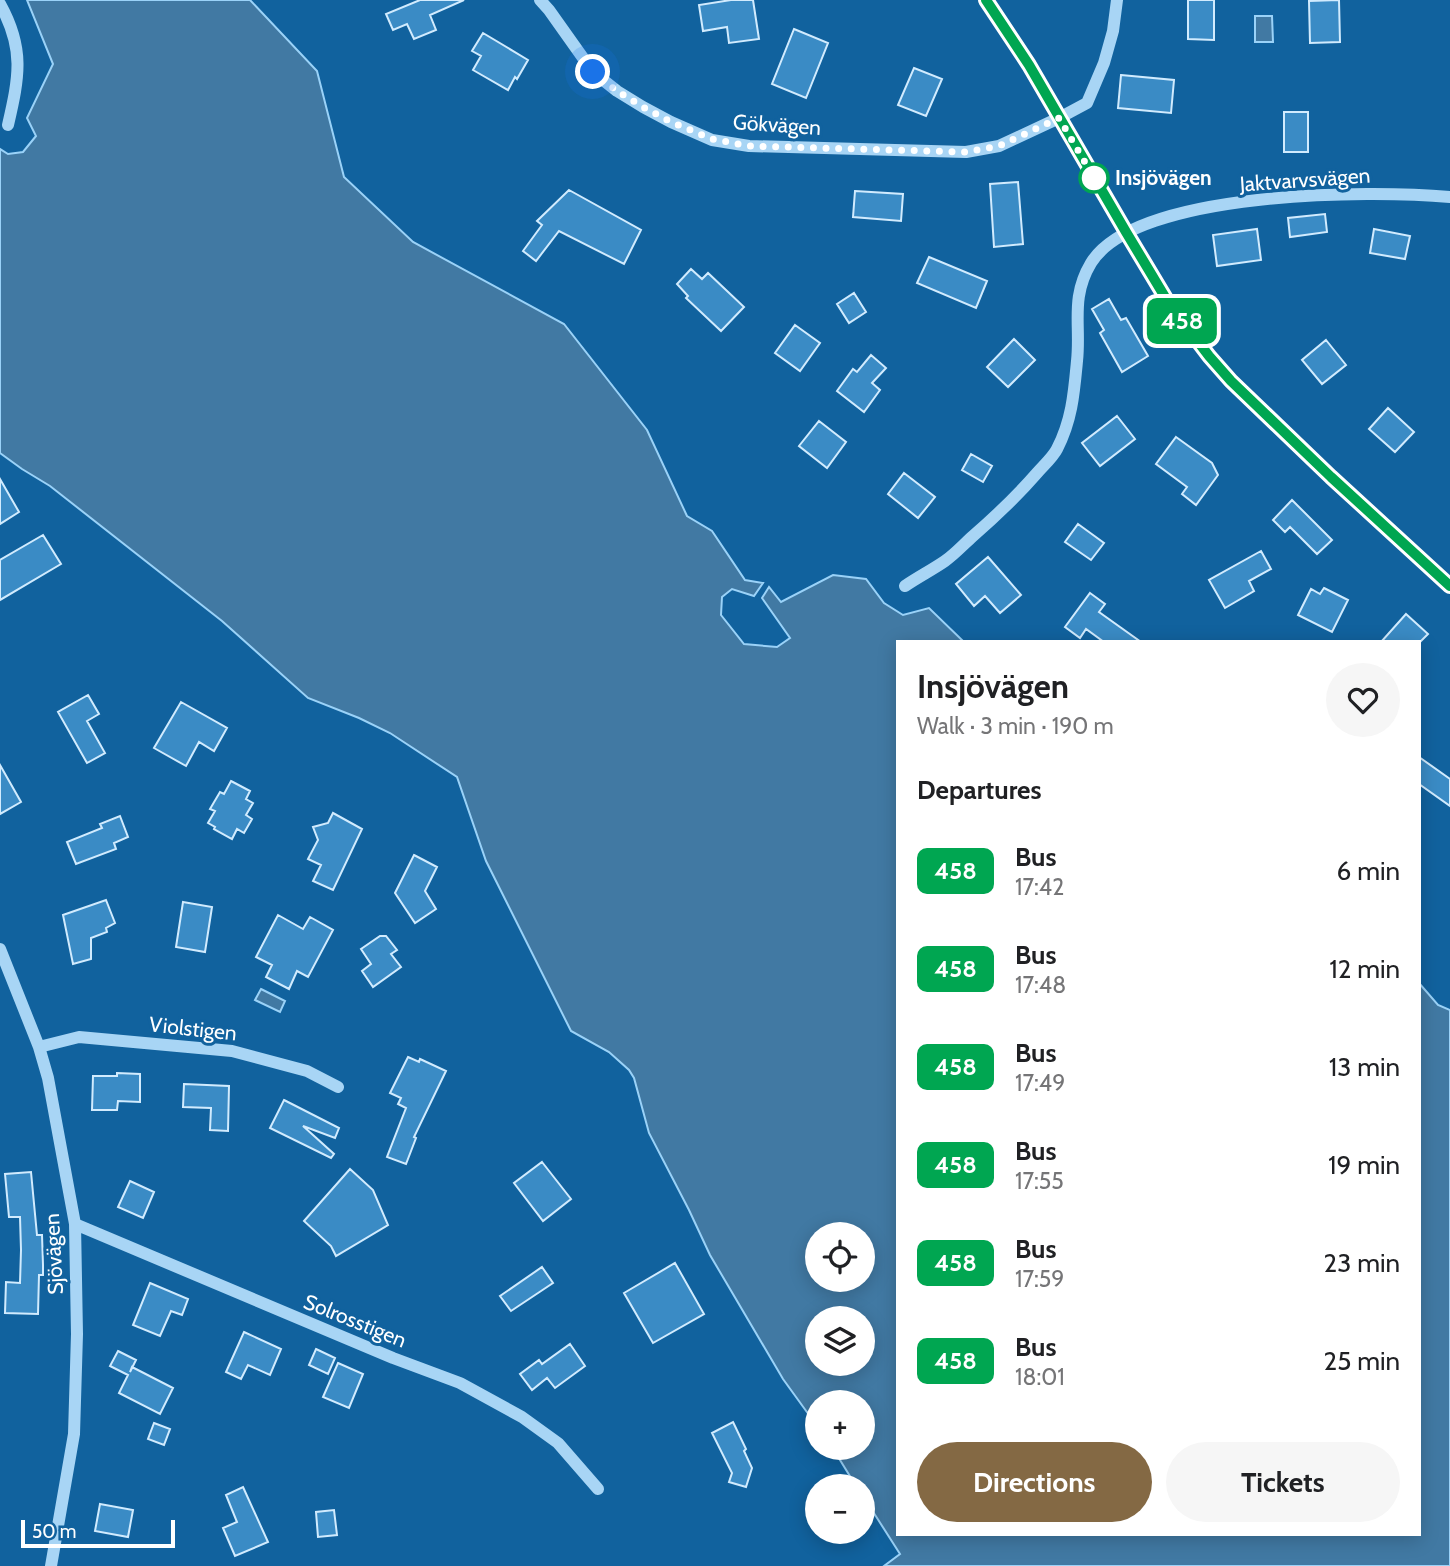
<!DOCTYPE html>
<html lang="en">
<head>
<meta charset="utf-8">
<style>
  body { margin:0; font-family:Cabin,sans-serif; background:#f6f6f6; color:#202124; height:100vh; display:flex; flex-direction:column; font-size:26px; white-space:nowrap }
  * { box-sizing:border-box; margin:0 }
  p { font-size:23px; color:#757577 }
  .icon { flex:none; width:38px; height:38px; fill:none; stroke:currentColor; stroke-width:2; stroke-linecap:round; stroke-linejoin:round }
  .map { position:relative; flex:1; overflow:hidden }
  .details { position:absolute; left:896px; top:640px; width:525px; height:896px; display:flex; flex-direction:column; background:#fff; border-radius:0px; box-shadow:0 4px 18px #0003 }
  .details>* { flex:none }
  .badge { padding:0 14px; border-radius:10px; font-size:24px; line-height:46px }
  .controls { position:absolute; left:805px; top:1222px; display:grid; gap:14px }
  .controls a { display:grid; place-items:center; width:70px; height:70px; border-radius:50%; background:#fff; box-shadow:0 4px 18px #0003; font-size:35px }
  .scale { position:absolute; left:21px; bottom:18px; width:154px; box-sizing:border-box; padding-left:7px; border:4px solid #fff; border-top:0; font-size:19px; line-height:24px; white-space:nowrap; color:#fff; -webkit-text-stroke:5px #11629e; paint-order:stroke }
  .you { position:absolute; width:35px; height:35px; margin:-18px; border:5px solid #fff; border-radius:50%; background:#1a73e8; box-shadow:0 0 0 10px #1a73e833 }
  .map>.badge { position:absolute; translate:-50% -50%; box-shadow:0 0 0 4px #fff }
  h2 { padding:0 21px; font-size:26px; line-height:63px }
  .round { display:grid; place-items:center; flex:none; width:74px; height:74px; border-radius:37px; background:#f6f6f6 }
  .summary { display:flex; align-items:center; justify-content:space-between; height:119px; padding:0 21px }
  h1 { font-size:33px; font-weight:800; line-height:52px }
  .primary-button { display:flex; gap:14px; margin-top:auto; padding:14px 21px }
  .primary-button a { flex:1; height:80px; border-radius:42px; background:#846944; color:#fff; font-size:28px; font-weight:800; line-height:80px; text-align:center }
  .primary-button a+a { background:#f6f6f6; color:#202124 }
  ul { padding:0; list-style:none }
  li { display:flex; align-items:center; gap:21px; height:98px; padding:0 21px }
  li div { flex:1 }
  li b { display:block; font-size:26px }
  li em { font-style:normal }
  li .badge { min-width:77px; font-weight:700; text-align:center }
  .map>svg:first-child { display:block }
  .water { fill:#4179a3; stroke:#9ad2f8; stroke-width:2; fill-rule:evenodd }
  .building { fill:#3a8bc5; stroke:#d1ebfe; stroke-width:2 }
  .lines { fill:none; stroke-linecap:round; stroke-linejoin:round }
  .minor { stroke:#a8d5f5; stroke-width:12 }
  .line-casing { stroke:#fff; stroke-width:16 }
  .line { stroke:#00a651; stroke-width:10 }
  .walk { stroke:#fff; stroke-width:7; stroke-dasharray:0 12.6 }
  .stop-dot { fill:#fff; stroke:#00a651; stroke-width:3.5 }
  .labels { text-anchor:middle; stroke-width:6; stroke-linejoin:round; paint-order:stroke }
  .street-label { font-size:21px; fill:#fff; stroke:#11629e }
  .stop-label { font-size:21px; font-weight:bold; fill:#fff; stroke:#11629e; text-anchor:start }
</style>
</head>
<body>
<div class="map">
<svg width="1450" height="1566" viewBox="0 0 1450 1566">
  <rect width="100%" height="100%" fill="#11629e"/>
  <path class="water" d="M27,0H250L317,71L344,177L413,242L564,324L647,430L687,516L712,531L745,580L763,583L754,596L732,589L722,597L721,615L744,644L777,647L790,638L762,598L769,587L781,602L833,575L866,579L884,603L903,615L929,608L964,642H898V1535H1419V983L1438,1005L1450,1010V1566H884L900,1554L863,1496V1486H856L832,1447H863V1402H817V1426L783,1379L710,1255L689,1210L649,1133L634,1078L629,1070L609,1052L571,1031L486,861L457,777L390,733L359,718L308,698L222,621L50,486L22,469L0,453V149L8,154L23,152L36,136L27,118L53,64ZM817,1234H863V1279H817ZM817,1318H863V1363H817Z
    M1255,16H1272L1273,42H1255Z
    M261,989L285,1001L280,1012L255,1000Z"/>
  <path class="building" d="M420,0H464L430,15L436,30L414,39L407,24L393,30L386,14Z
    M731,0H753L759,39L729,43L727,27L703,31L699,5Z
    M1188,0H1214V40L1188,39Z
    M1339,0L1340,42L1310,43L1309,1Z
    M794,29L828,43L806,98L772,84Z
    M483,33L528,60L517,79L515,77L508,90L473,70L481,56L472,51Z
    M914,68L942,79L926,116L898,105Z
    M1121,75L1174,80L1171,113L1118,108Z
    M1284,112H1308V152H1284Z
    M1018,182L1023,244L994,247L990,184Z
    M569,190L641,230L624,264L559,231L536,261L523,251L542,225L537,221Z
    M855,191L903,194L901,221L853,217Z
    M1325,214L1327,232L1290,237L1288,218Z
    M1257,229L1261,260L1217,266L1213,235Z
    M1374,229L1410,236L1405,259L1370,253Z
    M929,257L987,281L976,308L917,283Z
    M691,269L702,279L708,273L744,307L721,331L686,298L688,296L677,284Z
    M854,293L866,312L849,323L837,304Z
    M1109,299L1121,320L1126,318L1148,356L1122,372L1100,333L1104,330L1092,309Z
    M795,325L820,343L800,371L775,353Z
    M1014,339L1035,360L1008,387L987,367Z
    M1326,340L1346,365L1322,384L1302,360Z
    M871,355L886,368L872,383L880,390L864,412L837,391L853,369L857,372Z
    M1388,408L1414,432L1395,452L1369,429Z
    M1117,416L1135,439L1100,466L1082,443Z
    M819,421L846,442L827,468L799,446Z
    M1176,437L1212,463L1218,475L1196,505L1182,494L1187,487L1156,464Z
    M971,454L992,466L983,482L962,470Z
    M904,473L935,497L918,518L888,494Z
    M0,479L19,512L0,524Z
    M1292,500L1332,540L1317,554L1290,527L1285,532L1273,520Z
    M1078,524L1104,543L1091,560L1065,542Z
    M43,535L61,564L0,600V560Z
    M1261,551L1271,569L1249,581L1254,591L1225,608L1209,580Z
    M988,557L1021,595L1000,613L985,596L974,606L956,584Z
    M1324,588L1348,600L1332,632L1298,615L1311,589L1320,594Z
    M1090,593L1105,604L1099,612L1141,642H1104L1086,629L1080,638L1065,627Z
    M1406,614L1428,634L1420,642H1381Z
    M88,695L99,714L87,721L105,753L87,763L58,712Z
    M181,702L227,728L214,751L199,742L186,766L154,748Z
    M1419,757L1450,779V806L1419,784Z
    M0,765L21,802L0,814Z
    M231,781L250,791L246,799L253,803L246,815L252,819L244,833L237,829L232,839L214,829L215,827L208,823L215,811L210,809L220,792L224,794Z
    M333,813L362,829L333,890L313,881L321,865L308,859L318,840L313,827L328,823Z
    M120,816L128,837L114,843L116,849L76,864L67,842L102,828L100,824Z
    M414,855L437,867L425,891L436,909L415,923L395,893Z
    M106,900L115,923L106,928L107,932L91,938V959L73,964L63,915Z
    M183,902L212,907L205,952L176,947Z
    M278,915L303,929L310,917L333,930L308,977L297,971L289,989L266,977L272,965L256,957Z
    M380,936H386L397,950L391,954L401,967L373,987L362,971L371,964L361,949Z
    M408,1057L419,1062L420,1059L446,1071L414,1137L416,1138L406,1164L387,1157L406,1108L398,1104L401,1098L390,1093Z
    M117,1073L140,1074V1102L118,1101L117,1110H92L93,1076H117Z
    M184,1084L229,1086L228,1131L210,1130L211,1108L183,1107Z
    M284,1100L339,1128L335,1138L303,1126L334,1154L331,1158L270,1128Z
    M542,1162L571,1199L543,1221L514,1183Z
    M350,1169L373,1190L388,1225L336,1256L331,1246L304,1221Z
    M31,1172L37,1235H42L43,1265V1275H39L38,1314L5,1313L6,1282L20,1283L21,1250L20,1217H9L5,1174Z
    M130,1181L154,1192L143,1218L118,1207Z
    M675,1263L704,1314L653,1343L624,1293Z
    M542,1267L553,1283L511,1311L500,1296Z
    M150,1283L188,1299L182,1315L171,1311L160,1336L133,1325Z
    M244,1332L281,1349L270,1375L248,1365L241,1379L226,1372Z
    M570,1344L585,1366L555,1388L547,1378L532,1390L520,1374L539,1360L542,1364Z
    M316,1349L335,1358L328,1374L309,1365Z
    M118,1351L136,1360L130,1372L132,1367L173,1388L160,1414L119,1393L128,1375L110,1366Z
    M338,1363L363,1374L349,1408L323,1397Z
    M733,1422L746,1449L744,1451L752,1468L746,1487L729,1482L732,1473L712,1433Z
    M154,1423L170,1429L164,1445L148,1439Z
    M243,1487L268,1542L235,1556L223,1528L237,1522L226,1495Z
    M100,1504L133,1510L128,1537L95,1531Z
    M334,1510L337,1535L318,1537L316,1512Z"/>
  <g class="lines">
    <path class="minor" d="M540,0L549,10L593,72L617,91L643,107L671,122L712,140L749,146L966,152L999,146L1059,118L1087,103L1104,63L1113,31L1117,0
      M986,0L1029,65L1126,232L1168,302L1209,356L1231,381L1331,477L1450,586
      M0,4C25,49 19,77 8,125
      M905,586C918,577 932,570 945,561C955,554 964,544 973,536C996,516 1017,496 1037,473C1044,465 1053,457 1057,449C1072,420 1074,393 1077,361C1081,325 1070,298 1091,263C1136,190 1371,190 1450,197
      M0,949L39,1047L48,1078L75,1224L77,1334L74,1434L51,1566
      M39,1047L79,1037L232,1051L307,1071L338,1087
      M75,1224L393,1358L460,1383L522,1417L558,1443L598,1489"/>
  </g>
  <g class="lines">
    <g class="line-casing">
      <path id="line" d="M986,0L1029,65L1126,232L1168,302L1209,356L1231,381L1331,477L1450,586"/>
    </g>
    <use href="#line" class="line"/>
    <path class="walk" d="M593,72L617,91L643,107L671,122L712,139L749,146L965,152L999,146L1059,118L1099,186L1094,178"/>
  </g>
  <circle class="stop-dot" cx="1094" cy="178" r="14"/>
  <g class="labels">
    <g class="street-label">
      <text transform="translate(777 125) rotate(4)" y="7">Gökvägen</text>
      <text transform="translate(1305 180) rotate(-4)" y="7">Jaktvarvsvägen</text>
      <text transform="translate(193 1029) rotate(6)" y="7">Violstigen</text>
      <text transform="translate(54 1254) rotate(-93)" y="7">Sjövägen</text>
      <text transform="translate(355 1321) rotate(22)" y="7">Solrosstigen</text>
    </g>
    <g class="stop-label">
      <text x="1115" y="185">Insjövägen</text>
    </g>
  </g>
</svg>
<div class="controls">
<a><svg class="icon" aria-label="locate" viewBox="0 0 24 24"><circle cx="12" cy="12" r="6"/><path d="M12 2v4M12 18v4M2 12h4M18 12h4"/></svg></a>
<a><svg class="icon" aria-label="layers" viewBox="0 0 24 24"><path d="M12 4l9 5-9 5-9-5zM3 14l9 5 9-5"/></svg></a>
<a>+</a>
<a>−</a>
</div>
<div class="scale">50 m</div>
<div class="you" style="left:593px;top:72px"></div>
<b class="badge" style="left:1182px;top:321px;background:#00a651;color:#fff">458</b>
<section class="details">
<div class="summary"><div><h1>Insjövägen</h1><p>Walk · 3 min · 190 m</p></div><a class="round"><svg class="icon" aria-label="heart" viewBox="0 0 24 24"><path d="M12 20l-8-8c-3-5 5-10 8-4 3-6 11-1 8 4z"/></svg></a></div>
<h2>Departures</h2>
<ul>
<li><span class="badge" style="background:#00a651;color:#fff">458</span><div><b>Bus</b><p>17:42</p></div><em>6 min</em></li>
<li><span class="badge" style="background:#00a651;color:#fff">458</span><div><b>Bus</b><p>17:48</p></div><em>12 min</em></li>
<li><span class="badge" style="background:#00a651;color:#fff">458</span><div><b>Bus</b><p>17:49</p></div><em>13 min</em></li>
<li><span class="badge" style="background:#00a651;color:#fff">458</span><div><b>Bus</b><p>17:55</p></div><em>19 min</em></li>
<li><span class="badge" style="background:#00a651;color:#fff">458</span><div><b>Bus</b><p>17:59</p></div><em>23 min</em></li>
<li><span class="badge" style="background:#00a651;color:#fff">458</span><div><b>Bus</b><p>18:01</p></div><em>25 min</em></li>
</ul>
<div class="primary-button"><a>Directions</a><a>Tickets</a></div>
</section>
</div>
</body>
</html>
